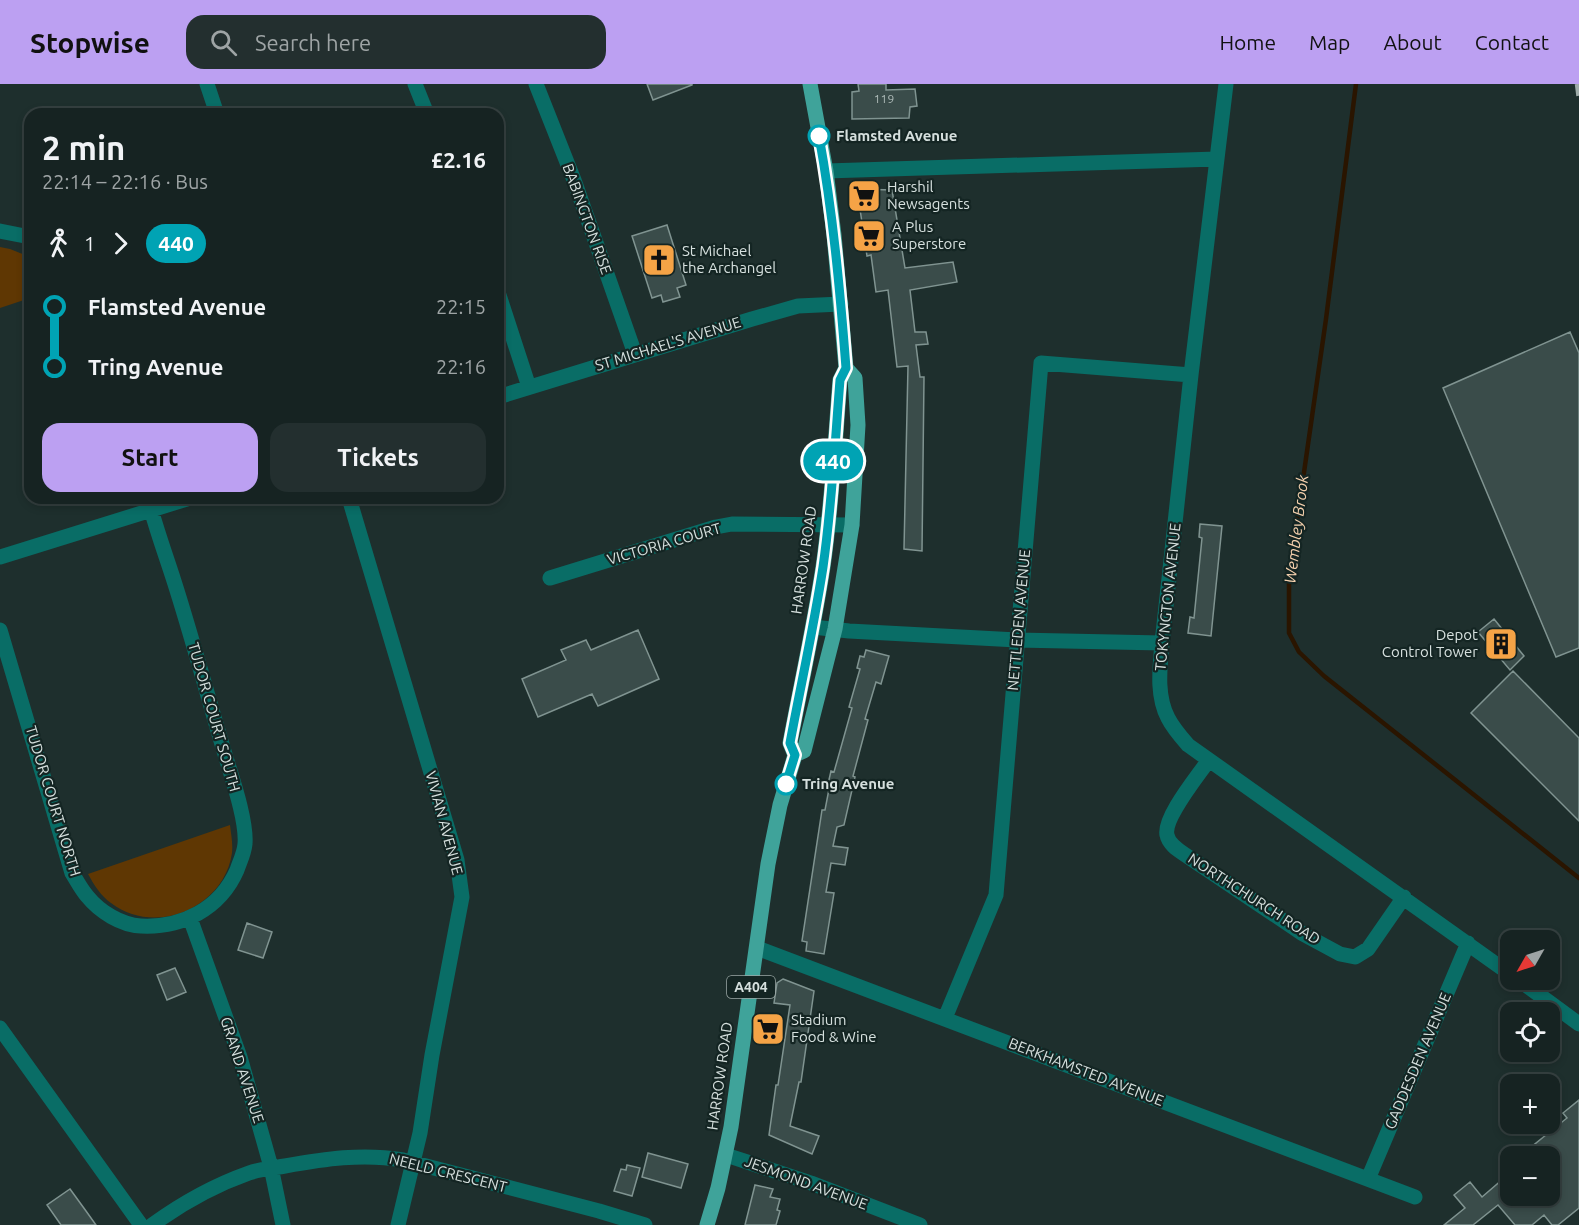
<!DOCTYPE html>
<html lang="en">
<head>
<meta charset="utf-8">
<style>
  body { margin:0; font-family:Ubuntu,sans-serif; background:#232f2f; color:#f1f3f6; height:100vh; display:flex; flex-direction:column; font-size:22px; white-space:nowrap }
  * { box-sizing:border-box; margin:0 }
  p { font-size:20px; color:#9ea4a5 }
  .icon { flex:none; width:33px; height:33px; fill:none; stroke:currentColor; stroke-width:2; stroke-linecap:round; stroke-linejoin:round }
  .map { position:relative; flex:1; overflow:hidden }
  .sheet { position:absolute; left:24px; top:24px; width:480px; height:396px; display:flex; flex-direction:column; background:#162322; border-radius:18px; box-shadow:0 3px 9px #0003,0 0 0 2px #354040 }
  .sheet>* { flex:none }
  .badge { padding:0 12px; border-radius:20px; font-size:21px; line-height:39px }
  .needle { width:39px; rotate:231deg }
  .controls { position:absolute; left:1500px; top:846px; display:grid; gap:12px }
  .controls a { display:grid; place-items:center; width:60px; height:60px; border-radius:12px; background:#162322; box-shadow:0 3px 9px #0003,0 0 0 2px #354040; font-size:30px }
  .map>.badge { position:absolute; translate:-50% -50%; box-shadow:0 0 0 3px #fff }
  .legs { display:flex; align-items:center; gap:9px; height:66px; padding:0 18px; font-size:20px }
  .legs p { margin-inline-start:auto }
  .headline { display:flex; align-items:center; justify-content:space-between; height:102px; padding:0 18px }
  h1 { font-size:33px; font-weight:700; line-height:45px }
  .button { display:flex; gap:12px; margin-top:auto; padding:12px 18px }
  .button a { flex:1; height:69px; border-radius:18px; background:#bca0f2; color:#111; font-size:24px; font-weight:700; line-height:69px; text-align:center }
  .button a+a { background:#232f2f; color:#f1f3f6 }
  ul { padding:0 18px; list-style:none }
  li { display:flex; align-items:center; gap:21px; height:60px; font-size:22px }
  li i { display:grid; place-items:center; width:9px; height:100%; margin:0 8px; background:currentColor }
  li i::after { content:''; width:15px; height:15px; margin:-8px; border:4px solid; border-radius:50%; background:#162322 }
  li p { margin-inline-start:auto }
  li:first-child i { background:linear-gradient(#0000 50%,currentColor 0) }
  li:last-child i { background:linear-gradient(currentColor 50%,#0000 0) }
  header { display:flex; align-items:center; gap:36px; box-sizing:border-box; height:84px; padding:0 30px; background:#bca0f2; color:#111 }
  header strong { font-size:28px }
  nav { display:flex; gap:33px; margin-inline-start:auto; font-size:21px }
  .search { width:420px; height:54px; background:#232f2f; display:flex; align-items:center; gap:15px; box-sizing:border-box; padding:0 21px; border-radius:18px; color:#9ea4a5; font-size:22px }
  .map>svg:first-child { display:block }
  .green { fill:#5f3703 }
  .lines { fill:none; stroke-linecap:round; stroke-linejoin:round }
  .stream { stroke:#2a1500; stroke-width:4.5 }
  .building { fill:#3a4c4a; stroke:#809491; stroke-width:1.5 }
  .minor { stroke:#096d66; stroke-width:15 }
  .major { stroke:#3fa39a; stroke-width:15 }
  .rail { stroke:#9facaa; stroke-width:4.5; stroke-dasharray:12 6; stroke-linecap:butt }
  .line-1-casing { stroke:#fff; stroke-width:14 }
  .line-1 { stroke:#00a3b4; stroke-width:9 }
  .stop-1-dot { fill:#fff; stroke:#00a3b4; stroke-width:3 }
  .labels { text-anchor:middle; stroke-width:4.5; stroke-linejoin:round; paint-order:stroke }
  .number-label { font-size:12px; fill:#afbbb9 }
  .shield { fill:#142523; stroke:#9ca8a6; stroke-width:1.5 }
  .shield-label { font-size:14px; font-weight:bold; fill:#d6e0de }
  .stop-label { font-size:15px; font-weight:bold; fill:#d6e0de; stroke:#142523; text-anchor:start }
  .poi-label { font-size:15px; fill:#d6e0de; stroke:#142523; text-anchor:start }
  .street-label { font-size:15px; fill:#d6e0de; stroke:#142523 }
  .water-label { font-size:16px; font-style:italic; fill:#f4d0ad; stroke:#142523 }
</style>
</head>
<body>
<header>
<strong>Stopwise</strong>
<div class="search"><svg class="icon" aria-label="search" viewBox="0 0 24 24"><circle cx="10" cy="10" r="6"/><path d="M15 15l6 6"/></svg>Search here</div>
<nav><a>Home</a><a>Map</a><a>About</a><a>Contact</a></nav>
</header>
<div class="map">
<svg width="1579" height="1141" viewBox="0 0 1579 1141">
  <rect width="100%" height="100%" fill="#1e2f2d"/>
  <path class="green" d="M0,163L10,165L30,173V214L0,224Z
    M230,741C231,750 233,759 232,769C224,824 155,853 111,819C101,812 94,801 88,790Z"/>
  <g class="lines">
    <path class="stream" d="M1356,0L1326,235L1289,493V549L1299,568L1324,592L1579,794"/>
  </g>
  <path class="building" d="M647,0H692V1L653,16Z
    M858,0H886V6L915,5L917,22L910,23L909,34L852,35V8L859,7Z
    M857,105L892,106L905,184L953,178L957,198L910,206L915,248H926L928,260L916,261L920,293H924L922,467L904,465L908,282L897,283L888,206L876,208L871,171L867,172Z
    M667,141L686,201L677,204L680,213L663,218L661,211L652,214L632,152Z
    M1570,248L1579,269V564L1556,573L1443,304Z
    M1200,440L1222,442L1211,552L1188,549L1190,533L1194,534L1202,454L1199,453Z
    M1494,535L1524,572L1510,586L1478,548Z
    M638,546L659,595L598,622L592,610L538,633L522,595L566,576L561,566L586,556L591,566Z
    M866,566L889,572L881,600L876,598L865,635L868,636L853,692L855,693L844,741L837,743L833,762L848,764L845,781L831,779L826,808L834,809L824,870L806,867L807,858L802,857L822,726H825L830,700H828L831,687L834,688L852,624L849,623L860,585L857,584L860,572L864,573Z
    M1513,587L1579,654V737L1471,629Z
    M247,839L272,848L263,874L238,866Z
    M175,884L186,908L167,916L157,891Z
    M783,895L814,907L801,998H799L790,1042L819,1052L812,1070L769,1051L776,1001H778L790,921L774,919L777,899Z
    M1579,1016V1124L1558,1141H1552L1544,1131L1532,1141H1515L1498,1121L1473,1141H1444L1465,1124L1454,1111L1470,1098L1482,1113L1510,1089V1112H1550V1072H1520L1567,1034L1563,1029Z
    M648,1069L688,1080L681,1104L642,1093Z
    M627,1081L640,1084L632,1112L614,1107L621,1085L626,1086Z
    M755,1101L773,1105L770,1113L780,1115L777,1126L780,1127L776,1141H745Z
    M70,1105L86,1127L96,1141H61L47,1121Z"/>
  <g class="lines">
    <path class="minor" d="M207,0L217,30
      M415,0L427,30
      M536,0L574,96L635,270
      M1226,0L1191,291L1162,559C1160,583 1156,611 1168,634C1173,644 1181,653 1188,661L1510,890
      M826,87L1217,75
      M0,147L30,153
      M498,208L529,303
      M498,313L752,235L798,222L841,220
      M349,414L457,776L462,813L432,971L420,1049L398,1141
      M0,473L190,414
      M550,494L716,443L732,440L852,441
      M813,543L849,547L1017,556L1162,559
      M0,546L72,789C77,797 81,805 87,812C100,828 121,841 141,842C182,844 220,825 237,786C240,777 244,770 245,760C247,736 231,691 224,667C207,610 192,553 174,497C165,469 155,442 148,414
      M1208,677C1198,692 1163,734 1167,751C1169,762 1182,768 1190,774L1303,850L1340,870L1355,873L1368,865L1404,813
      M190,834L240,973L271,1083L283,1141
      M757,864L1415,1113
      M1519,896L1579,940
      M945,934L996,811L1041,279L1191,291
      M0,944L141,1141
      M726,1071L811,1099L920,1141
      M1368,1095L1468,859
      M152,1141C181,1120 215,1101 249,1089C260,1085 273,1084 285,1082C324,1075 362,1069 403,1076L599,1127L645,1141"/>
    <path class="major" d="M795,671L804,667L835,545L852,441L858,341L855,294L846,284
      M707,1141L718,1104L731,1043L768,780L780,721L795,671L790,659C801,600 814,542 823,483C832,421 835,358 840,296L846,284L834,151L826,87L810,0"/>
    <path class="rail" d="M1577,0L1579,16"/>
  </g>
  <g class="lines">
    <g class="line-1-casing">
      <path id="line-1" d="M786,700L795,671L790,659C801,600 814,542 823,483C832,421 835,358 840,296L846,284C840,206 833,129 819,52"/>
    </g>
    <use href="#line-1" class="line-1"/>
  </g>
  <defs>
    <g id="supermarket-square" transform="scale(1.725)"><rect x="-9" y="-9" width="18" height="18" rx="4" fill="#f5a346" stroke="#142523"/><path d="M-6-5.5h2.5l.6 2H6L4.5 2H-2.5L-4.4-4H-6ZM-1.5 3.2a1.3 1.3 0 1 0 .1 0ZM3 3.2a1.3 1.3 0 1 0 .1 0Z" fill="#111"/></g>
    <g id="church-square" transform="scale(1.725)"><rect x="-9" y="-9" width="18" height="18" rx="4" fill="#f5a346" stroke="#142523"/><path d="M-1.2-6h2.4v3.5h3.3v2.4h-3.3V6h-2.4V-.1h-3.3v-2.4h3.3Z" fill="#111"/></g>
    <g id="building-square" transform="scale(1.725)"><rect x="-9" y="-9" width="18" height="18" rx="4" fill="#f5a346" stroke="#142523"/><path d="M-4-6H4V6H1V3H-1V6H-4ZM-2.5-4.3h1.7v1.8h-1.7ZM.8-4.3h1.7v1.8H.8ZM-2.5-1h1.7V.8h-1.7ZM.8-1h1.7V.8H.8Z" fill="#111"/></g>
  </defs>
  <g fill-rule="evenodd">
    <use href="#supermarket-square" x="864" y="112"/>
    <use href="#supermarket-square" x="869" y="152"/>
    <use href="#church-square" x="659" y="176"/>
    <use href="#building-square" x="1501" y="560"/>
    <use href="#supermarket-square" x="768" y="945"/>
  </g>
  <g class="stop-1-dot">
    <circle cx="819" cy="52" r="10"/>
    <circle cx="786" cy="700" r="10"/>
  </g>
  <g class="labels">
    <g class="number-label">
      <text x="884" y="19">119</text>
    </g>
    <rect class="shield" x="727" y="892" width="48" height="22" rx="4.5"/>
    <g class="shield-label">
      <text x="751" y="908">A404</text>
    </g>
    <g class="stop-label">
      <text x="836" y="57">Flamsted Avenue</text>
      <text x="802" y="705">Tring Avenue</text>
    </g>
    <g class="poi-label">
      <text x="887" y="108">Harshil<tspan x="887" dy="17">Newsagents</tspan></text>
      <text x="892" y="148">A Plus<tspan x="892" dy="17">Superstore</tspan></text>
      <text x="682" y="172">St Michael<tspan x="682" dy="17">the Archangel</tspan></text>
      <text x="1478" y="556" text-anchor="end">Depot<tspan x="1478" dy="17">Control Tower</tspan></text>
      <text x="791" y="941">Stadium<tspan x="791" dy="17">Food &amp; Wine</tspan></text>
    </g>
    <g class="street-label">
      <text transform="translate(587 135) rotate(70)" y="5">BABINGTON RISE</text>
      <text transform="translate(668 260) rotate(-17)" y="5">ST MICHAEL'S AVENUE</text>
      <text transform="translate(664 460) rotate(-16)" y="5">VICTORIA COURT</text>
      <text transform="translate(804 476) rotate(-82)" y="5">HARROW ROAD</text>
      <text transform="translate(1168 513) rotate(-84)" y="5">TOKYNGTON AVENUE</text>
      <text transform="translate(1019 536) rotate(-85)" y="5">NETTLEDEN AVENUE</text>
      <text transform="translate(214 633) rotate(74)" y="5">TUDOR COURT SOUTH</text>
      <text transform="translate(53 717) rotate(73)" y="5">TUDOR COURT NORTH</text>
      <text transform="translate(444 739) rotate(75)" y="5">VIVIAN AVENUE</text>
      <text transform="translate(1254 815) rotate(33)" y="5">NORTHCHURCH ROAD</text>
      <text transform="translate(1418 977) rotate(-67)" y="5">GADDESDEN AVENUE</text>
      <text transform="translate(242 986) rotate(72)" y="5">GRAND AVENUE</text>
      <text transform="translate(1086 988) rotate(21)" y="5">BERKHAMSTED AVENUE</text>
      <text transform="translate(720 992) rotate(-82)" y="5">HARROW ROAD</text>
      <text transform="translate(448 1089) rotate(14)" y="5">NEELD CRESCENT</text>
      <text transform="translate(806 1099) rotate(20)" y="5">JESMOND AVENUE</text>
    </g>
    <g class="water-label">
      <text transform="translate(1296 445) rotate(-83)" y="6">Wembley Brook</text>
    </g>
  </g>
</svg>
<div class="controls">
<a><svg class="needle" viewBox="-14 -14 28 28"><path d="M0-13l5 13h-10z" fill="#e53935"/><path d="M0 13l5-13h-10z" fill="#9ea4a5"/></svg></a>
<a><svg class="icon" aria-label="locate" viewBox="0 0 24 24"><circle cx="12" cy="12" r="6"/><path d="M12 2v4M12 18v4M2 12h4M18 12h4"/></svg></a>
<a>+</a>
<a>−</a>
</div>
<b class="badge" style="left:833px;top:377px;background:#00a3b4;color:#fff">440</b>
<section class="sheet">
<div class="headline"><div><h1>2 min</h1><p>22:14 – 22:16 · Bus</p></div><b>£2.16</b></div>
<div class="legs"><svg class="icon" aria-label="walk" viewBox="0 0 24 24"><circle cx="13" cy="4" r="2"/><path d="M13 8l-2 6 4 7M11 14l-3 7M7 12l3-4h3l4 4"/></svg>1<svg class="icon" aria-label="forward" viewBox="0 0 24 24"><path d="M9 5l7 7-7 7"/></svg><b class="badge" style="background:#00a3b4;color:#fff">440</b></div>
<ul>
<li><i style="color:#00a3b4"></i><b>Flamsted Avenue</b><p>22:15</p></li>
<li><i style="color:#00a3b4"></i><b>Tring Avenue</b><p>22:16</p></li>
</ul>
<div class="button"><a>Start</a><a>Tickets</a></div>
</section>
</div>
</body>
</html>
